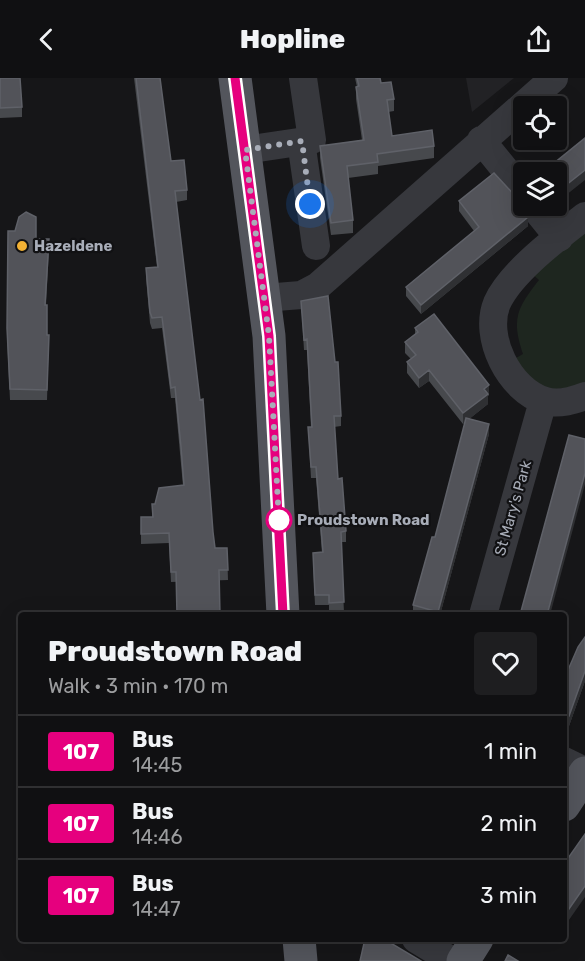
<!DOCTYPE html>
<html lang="en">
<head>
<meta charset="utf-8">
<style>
  body { margin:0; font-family:Rubik,sans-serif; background:#1e1e20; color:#f1f3f6; height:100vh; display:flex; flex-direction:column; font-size:22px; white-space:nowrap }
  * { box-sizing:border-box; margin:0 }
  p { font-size:20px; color:#9c9d9f }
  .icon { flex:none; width:33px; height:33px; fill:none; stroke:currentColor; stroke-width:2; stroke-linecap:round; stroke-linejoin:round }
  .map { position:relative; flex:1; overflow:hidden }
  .side { position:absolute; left:18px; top:534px; width:549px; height:330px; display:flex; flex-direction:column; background:#101012; border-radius:6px; box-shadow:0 6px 24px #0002,0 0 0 2px #303032 }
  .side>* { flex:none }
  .badge { padding:0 12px; border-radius:4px; font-size:21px; line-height:39px }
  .tools { position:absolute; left:513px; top:18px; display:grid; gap:12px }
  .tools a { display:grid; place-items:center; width:54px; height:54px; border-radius:6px; background:#101012; box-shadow:0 6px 24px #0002,0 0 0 2px #303032; font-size:30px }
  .you { position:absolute; width:30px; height:30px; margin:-15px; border:4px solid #fff; border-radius:50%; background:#1a73e8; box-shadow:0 0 0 9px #1a73e833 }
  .map>.badge { position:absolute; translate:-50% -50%; box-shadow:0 0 0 3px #fff }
  .round { display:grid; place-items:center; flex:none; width:63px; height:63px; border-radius:6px; background:#1e1e20 }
  .headline { display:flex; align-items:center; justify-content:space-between; height:102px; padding:0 30px }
  h1 { font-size:28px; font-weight:800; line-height:45px }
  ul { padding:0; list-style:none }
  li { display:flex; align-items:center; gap:18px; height:72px; padding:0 30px; border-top:2px solid #303032 }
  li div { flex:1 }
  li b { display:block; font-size:22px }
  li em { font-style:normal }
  li .badge { min-width:66px; font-weight:700; text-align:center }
  header { display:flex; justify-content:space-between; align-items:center; height:78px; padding:0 30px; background:#101012; font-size:27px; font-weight:800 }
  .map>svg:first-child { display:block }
  .built { fill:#222225 }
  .green { fill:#1e261f }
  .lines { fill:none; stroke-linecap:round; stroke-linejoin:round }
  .minor { stroke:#37383d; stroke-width:28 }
  .major { stroke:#53555c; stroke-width:33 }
  .wall { fill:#47494d }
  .shaded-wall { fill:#2f3033 }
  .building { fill:#525359; stroke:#5f6168; stroke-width:1.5 }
  .line-casing { stroke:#fff; stroke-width:14 }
  .line { stroke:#e6007e; stroke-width:9 }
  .walk { stroke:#a8adb8; stroke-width:6; stroke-dasharray:0 10.8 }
  .poi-dot { fill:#f2b134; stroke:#111113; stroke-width:2 }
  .stop-dot { fill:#fff; stroke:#e6007e; stroke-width:3 }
  .labels { text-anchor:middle; stroke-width:4.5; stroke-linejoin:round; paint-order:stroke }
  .poi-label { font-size:15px; font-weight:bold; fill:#a8adb8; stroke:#111113; text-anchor:start }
  .street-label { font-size:15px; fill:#a8adb8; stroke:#111113 }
  .stop-label { font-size:15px; font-weight:bold; fill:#a8adb8; stroke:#111113; text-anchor:start }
</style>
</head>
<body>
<header><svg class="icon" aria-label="back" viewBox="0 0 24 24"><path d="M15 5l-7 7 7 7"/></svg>Hopline<svg class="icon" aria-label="share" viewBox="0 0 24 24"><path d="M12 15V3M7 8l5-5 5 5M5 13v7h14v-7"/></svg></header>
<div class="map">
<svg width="585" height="883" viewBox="0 0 585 883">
  <rect width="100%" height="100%" fill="#161618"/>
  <path class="built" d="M466,0H514L472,34Z"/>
  <path class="green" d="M585,148V308L546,312L509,284L523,276C511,241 517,230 539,202L529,193Z"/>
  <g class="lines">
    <path class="minor" d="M481,62L524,115
      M301,63L316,168
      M245,72L312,62L303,0
      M533,128L559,160
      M585,138C558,159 511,194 497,225C483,259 509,312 545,323C558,327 572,323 585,318
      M264,220L301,217L318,208L554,0
      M483,537L543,323
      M564,683L585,693
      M416,861L452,883"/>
    <path class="major" d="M235,0L269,258L283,537
      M564,727L585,695
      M299,861L301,883
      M463,883L477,861"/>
  </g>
  <path class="wall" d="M0,0L22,29V39L0,40Z
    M134,0H160L171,83L187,112V122L176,124L213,454L215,470H227L228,502L171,504L169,465L141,466V439H152V426H155L183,408L175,320H171L162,250L152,251L150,245L146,200V190L157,189Z
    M355,0H380L381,5L394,21V33L388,34L392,58L434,68V80L378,88V96L348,100L353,142V155L331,157L320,80V68L362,62L356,21V9H357Z
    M459,123L528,148L421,236L406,218V209L474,153L459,133Z
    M8,153H15L36,161L49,171L46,227L47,257H49L47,322H10L7,261Z
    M301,223L341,338V348L334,349L338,401L346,453V464H341L344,535H329V527H315L313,485L322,475L316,400H311L308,349H311L307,272H304Z
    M415,250L489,317L488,318V326L469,341L489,356L440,537H413V527L435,459L465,344L463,346L429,303L419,310L407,295V284L411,281L405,275V264L415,256Z
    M585,559V603L569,648L564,646V599H565Z"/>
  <path class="shaded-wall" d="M585,92V102L556,125V115Z
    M528,139V148L421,236V227Z
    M429,292V303L419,310V300Z
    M489,307V317L488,318V326L463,346V335L484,311Z
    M489,346V356L440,537H438V534Z
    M585,395V406L550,537H547Z
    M585,593V603L569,648V638Z
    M585,808V819L564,849V838Z"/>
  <path class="building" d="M0,0H20L22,29L0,30Z
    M136,0H160L171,83L184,82L187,112L175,113L200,322L203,321L213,454L215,470H227L228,492H219L220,537H177L176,494H171L169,455L141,456V439H153L152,426H155L159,410L184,407L181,369L175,309L171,310L162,239L152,240L150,234L146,190L158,189Z
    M357,0H380L381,5L391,4L394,21L387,22L392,58L432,52L434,68L377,76L378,84L347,88L353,142L331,145L320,68L364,62L356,9L359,8Z
    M585,60V92L556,115V94H543Z
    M494,95L517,120L528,139L421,227L406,209L479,149L459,123Z
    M26,134L36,139V161H49L45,227H47V257H49L47,312L10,311L7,250L8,153H15L19,139Z
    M328,218L335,284H338L341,338H334L338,401L342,400L346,453L341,454L344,524L329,525V517H315L313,475L323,474L316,389H311L308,349H312L307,261L304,262L301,223Z
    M434,236L489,307L484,311L488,316L463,335L429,292L419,300L407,284L416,277L405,264L418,254L415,250Z
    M466,340L489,346L438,534L413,527L432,459H435Z
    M569,357L585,361V395L547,537H520Z
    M585,559V593L569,638L564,636V599H565L578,569Z
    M585,756V808L564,838V786Z
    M365,861H384L421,883H360Z
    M508,877L518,883H505Z"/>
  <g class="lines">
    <g class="line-casing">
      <path id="line" d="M235,0L269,258L283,537"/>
    </g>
    <use href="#line" class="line"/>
    <path class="walk" d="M279,442V444L269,258L245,72L302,63L310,126"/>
  </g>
  <circle class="poi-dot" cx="22" cy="168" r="6"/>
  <circle class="stop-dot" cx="279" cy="442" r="12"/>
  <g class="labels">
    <g class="poi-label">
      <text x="34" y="173">Hazeldene</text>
    </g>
    <g class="street-label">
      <text transform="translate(513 430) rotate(-74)" y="5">St Mary's Park</text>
    </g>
    <g class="stop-label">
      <text x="297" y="447">Proudstown Road</text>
    </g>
  </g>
</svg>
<div class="tools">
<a><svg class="icon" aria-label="locate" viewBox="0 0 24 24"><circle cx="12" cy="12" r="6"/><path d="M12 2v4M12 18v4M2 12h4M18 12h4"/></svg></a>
<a><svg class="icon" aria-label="layers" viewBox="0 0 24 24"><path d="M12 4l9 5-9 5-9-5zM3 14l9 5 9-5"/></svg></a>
</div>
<div class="you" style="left:310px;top:126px"></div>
<section class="side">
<div class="headline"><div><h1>Proudstown Road</h1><p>Walk · 3 min · 170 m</p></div><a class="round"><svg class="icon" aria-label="heart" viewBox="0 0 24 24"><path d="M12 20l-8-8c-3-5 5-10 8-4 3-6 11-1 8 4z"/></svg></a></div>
<ul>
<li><span class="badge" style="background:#e6007e;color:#fff">107</span><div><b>Bus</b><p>14:45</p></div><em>1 min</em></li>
<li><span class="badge" style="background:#e6007e;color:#fff">107</span><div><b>Bus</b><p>14:46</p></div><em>2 min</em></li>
<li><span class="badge" style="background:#e6007e;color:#fff">107</span><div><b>Bus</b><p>14:47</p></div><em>3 min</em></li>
</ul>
</section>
</div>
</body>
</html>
